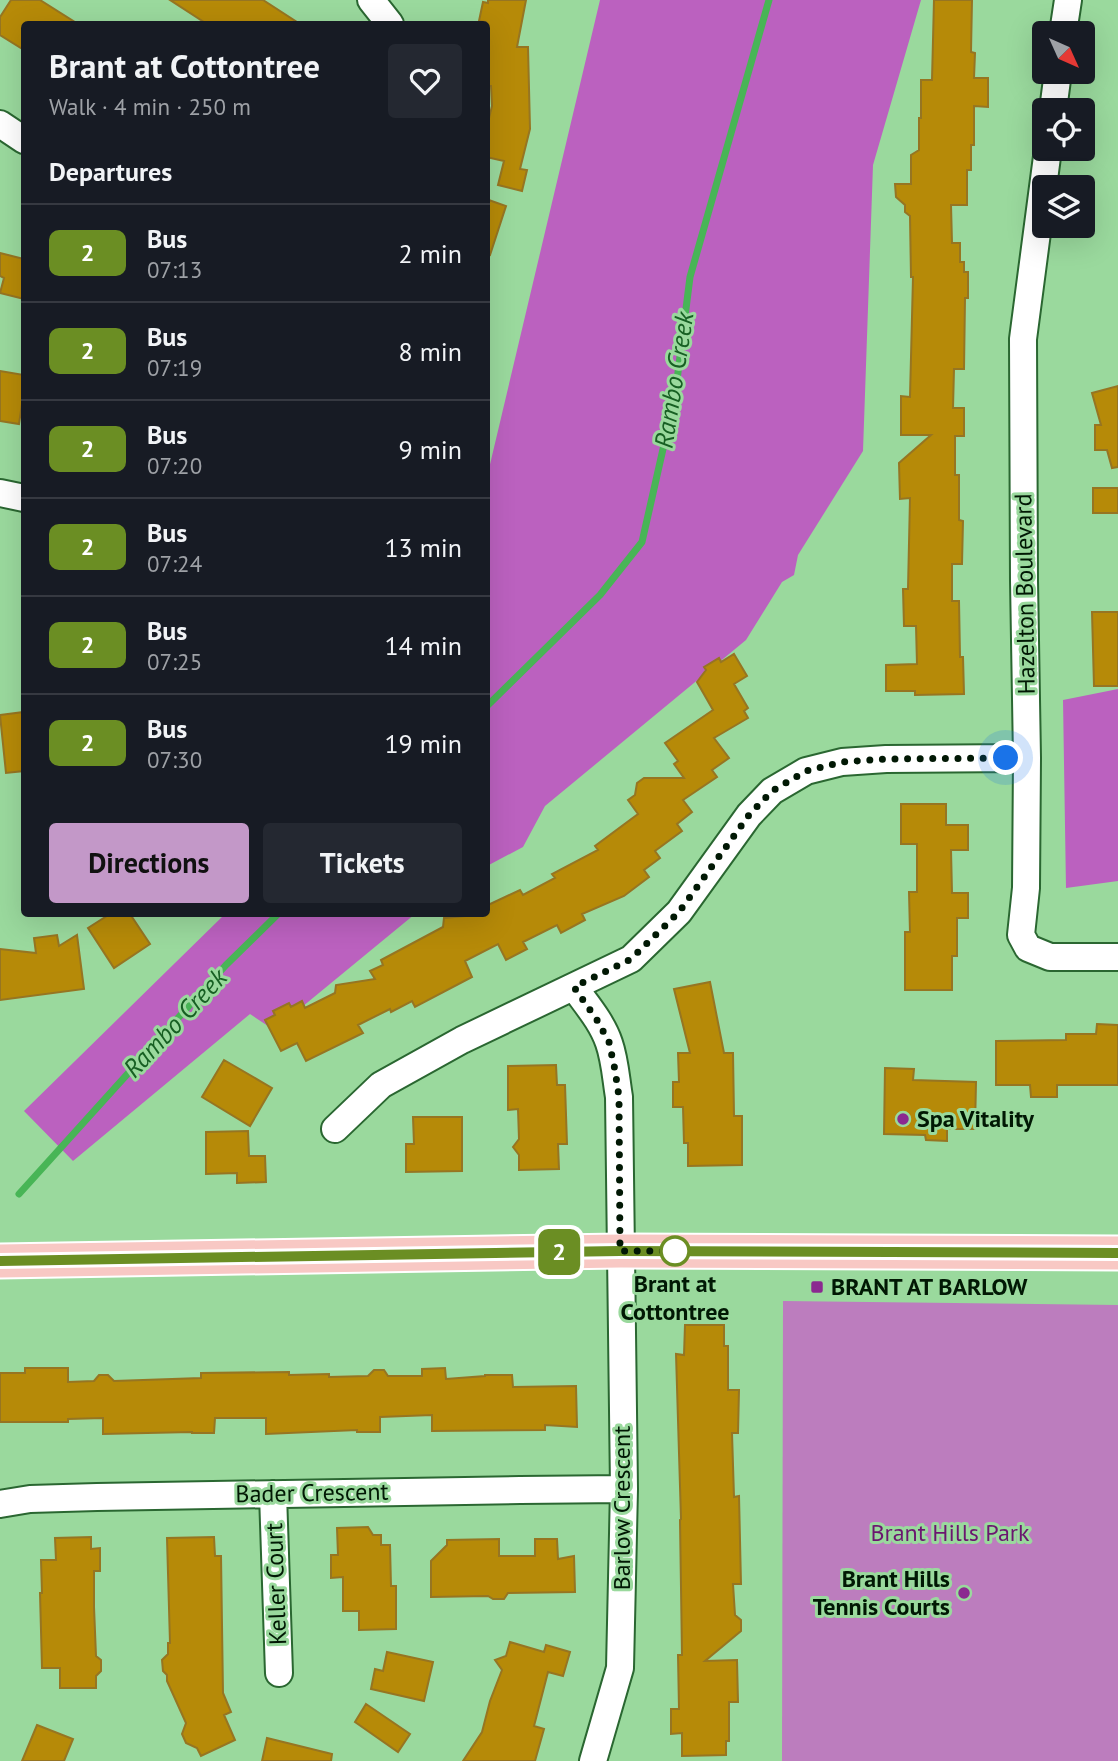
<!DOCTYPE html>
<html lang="en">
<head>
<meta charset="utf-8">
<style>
  body { margin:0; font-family:"PT Sans",sans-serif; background:#242831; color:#f1f3f6; height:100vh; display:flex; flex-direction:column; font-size:26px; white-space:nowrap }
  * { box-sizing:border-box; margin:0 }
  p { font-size:23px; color:#9ea1a6 }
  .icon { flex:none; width:38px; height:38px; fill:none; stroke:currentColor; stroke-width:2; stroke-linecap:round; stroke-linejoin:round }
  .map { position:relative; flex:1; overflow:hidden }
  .sheet { position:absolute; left:21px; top:21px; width:469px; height:896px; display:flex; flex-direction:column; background:#171b24; border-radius:7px; box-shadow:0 7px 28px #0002 }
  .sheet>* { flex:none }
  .badge { padding:0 14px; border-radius:10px; font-size:24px; line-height:46px }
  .needle { width:46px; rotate:135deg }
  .buttons { position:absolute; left:1032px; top:21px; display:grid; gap:14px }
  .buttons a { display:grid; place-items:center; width:63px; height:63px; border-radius:7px; background:#171b24; box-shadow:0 7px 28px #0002; font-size:35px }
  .you { position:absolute; width:35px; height:35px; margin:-18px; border:5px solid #fff; border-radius:50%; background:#1a73e8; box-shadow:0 0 0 10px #1a73e833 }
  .map>.badge { position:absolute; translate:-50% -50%; box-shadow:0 0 0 4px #fff }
  h2 { padding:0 28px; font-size:26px; line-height:63px }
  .round { display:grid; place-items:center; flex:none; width:74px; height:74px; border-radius:7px; background:#242831 }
  .headline { display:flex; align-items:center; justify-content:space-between; height:119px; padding:0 28px }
  h1 { font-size:33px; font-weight:700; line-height:52px }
  .primary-button { display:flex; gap:14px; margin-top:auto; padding:14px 28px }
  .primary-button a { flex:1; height:80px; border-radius:7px; background:#c398c8; color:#111; font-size:28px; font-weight:700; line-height:80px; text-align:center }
  .primary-button a+a { background:#242831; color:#f1f3f6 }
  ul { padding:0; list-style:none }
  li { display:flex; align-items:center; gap:21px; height:98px; padding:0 28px; border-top:2px solid #363941 }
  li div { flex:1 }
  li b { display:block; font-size:26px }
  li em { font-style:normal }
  li .badge { min-width:77px; font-weight:700; text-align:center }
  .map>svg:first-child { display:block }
  .green { fill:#bc7dbe }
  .forest { fill:#bb61bf }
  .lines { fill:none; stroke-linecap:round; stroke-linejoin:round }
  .stream { stroke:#48b556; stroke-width:7 }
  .building { fill:#b68a08; stroke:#967522; stroke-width:2 }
  .minor-casing { stroke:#2a6731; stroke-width:30 }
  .major-casing { stroke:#fff; stroke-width:37 }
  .minor { stroke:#fff; stroke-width:26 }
  .major { stroke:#f8c8c4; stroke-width:33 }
  .line-casing { stroke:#fff; stroke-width:16 }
  .line { stroke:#6b8e23; stroke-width:10 }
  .walk { stroke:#011804; stroke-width:7; stroke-dasharray:0 12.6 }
  .poi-dot { fill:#8b2990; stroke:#9ad99d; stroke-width:2.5 }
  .stop-dot { fill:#fff; stroke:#6b8e23; stroke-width:3.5 }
  .labels { text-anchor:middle; stroke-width:6; stroke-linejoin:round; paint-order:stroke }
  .street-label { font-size:24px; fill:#011804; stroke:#9ad99d }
  .poi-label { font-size:24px; font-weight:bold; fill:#011804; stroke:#9ad99d; text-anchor:start }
  .stop-label { font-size:24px; font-weight:bold; fill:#011804; stroke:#9ad99d }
  .park-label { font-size:24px; fill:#6b166f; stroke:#9ad99d }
  .water-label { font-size:26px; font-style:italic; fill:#176023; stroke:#9ad99d }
</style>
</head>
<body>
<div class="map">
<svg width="1118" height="1761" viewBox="0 0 1118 1761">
  <rect width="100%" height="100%" fill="#9ad99d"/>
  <path class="green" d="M783,1301L1118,1305V1761H782Z"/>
  <path class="forest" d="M600,0H921L873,165L863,451L798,555L794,575L782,582L746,640L545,806L523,847L487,866V477Z
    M1118,689V881L1066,888L1063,700Z
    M225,914H415L274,1030L250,1014L73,1161L24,1111Z"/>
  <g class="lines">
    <path class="stream" d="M486,707L600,595L642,542L675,396L690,277L769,0
      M19,1194L226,965L278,914"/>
  </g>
  <path class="building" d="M11,0H40L78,24H24V50L0,35V17Z
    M170,0H263L300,24H207Z
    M488,0H526L517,47H528L530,129L520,169L527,170L522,191L498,185L504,161L486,157V130L492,106L491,86H486V22L479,21L483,2L488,3Z
    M934,0H972L971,52L975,53L974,78H988V107L974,106V145H971V170H967V205H951L952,243H960V262H964V272H968V298H965L964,369H954L953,408H964V436H955V475H959V520L963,521L962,564H952V601H959L960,657H963L964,694L915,695V691H886V665L917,664L916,626H904L903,589H908L910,498L900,499L899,463L931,435H901V396L910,397L913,277H911L910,216L905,212V205L896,197L895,184H911V155L919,150V118H921V80H932Z
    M486,199L506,206L490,255L486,254Z
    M0,253L24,259V299L0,293L4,278L0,276Z
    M0,371L24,375V391L19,424L0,421Z
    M1118,386V467L1112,468L1107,450H1095V425H1101L1092,393Z
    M1093,488H1118V513H1093Z
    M1092,612H1118V686H1094Z
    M734,654L747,676L734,684L748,708L744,711L748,718L714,738L729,758L712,770L717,777L683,800L692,812L677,824L682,831L655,851L660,858L644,870L649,877L624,896L582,914L585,920L561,933L557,925L523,942L527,949L506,960L498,944L465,961L472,977L415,1007L412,1001L391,1012L390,1009L358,1025L363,1033L306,1061L297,1043L281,1051L265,1020L275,1015L273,1011L289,1003L291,1007L302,1001L305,1008L335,993L336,985L375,979L370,971L383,965L381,960L443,927L444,918L486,914V906L520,890L523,895L555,878L552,874L598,850L595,846L638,814L628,800L635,795L637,783L644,778H684L674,764L678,761L665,743L713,710L697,682L706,670L704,667L719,658L721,662Z
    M24,712V771L6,773L0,715Z
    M901,804H946V825H968V850H951L952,893H968V918H957V956H952V990H905V932H910L909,892H917V844H901Z
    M110,914H130L150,944L114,968L88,928Z
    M57,935L59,946L77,935L84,989L0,1000V949L36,953L34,938Z
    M710,982L724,1053H733L734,1116H742V1165L688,1166V1143H684L683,1107H673V1082H679L678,1053H690L674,989Z
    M1097,1024L1118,1025V1085H1057V1097H1031L1030,1085H996V1041L1066,1040V1034H1096Z
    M224,1060L272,1088L250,1126L202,1097Z
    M556,1065L557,1085H565L567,1144H558L559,1169L519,1170V1155L513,1147L519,1139L518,1109L508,1110V1066Z
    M885,1068L914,1069L913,1080L976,1082L975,1129H947V1141L926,1140L925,1135L884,1134Z
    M413,1117H462V1171L406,1172V1144H414Z
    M248,1131L249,1156H265L266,1182L237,1183V1173L206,1174V1132Z
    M685,1325H724V1346H728V1390H739L738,1433H732L734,1497L739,1496L741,1584H733L735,1615L741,1620V1631L705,1661L737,1660L738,1702H729V1741H726V1755L682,1756V1733L671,1734V1709H679L678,1655H682L680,1520L681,1519L676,1354L684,1355Z
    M25,1368H68V1382L94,1381L99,1375H108L114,1381L201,1378V1373L289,1372V1375L329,1374V1377L368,1376L374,1370H384L388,1376H422V1369L445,1368L446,1379L485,1376V1375H512L513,1387L576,1386L577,1427L545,1425V1430L432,1431V1415L380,1417V1432H357V1430L266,1434V1418H215L214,1433H192V1432L103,1434V1418L68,1419V1422H0V1373H25Z
    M368,1527L373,1535H381V1545H390L391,1586H396V1629L359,1630V1611H343V1577L331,1578V1555H338L337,1528Z
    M91,1537V1549L100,1548V1571H94V1607L96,1656L101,1660V1671L96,1676V1688H60V1668H42L40,1593H42L41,1560H56L55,1538Z
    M214,1537L215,1556H221L223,1693L231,1712L224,1715L235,1740L201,1756L197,1748L186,1743L182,1734L186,1723L167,1681V1675L163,1671L162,1660L168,1654V1643H170L167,1538Z
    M499,1539V1556H535V1539H557L558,1559L574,1556L575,1592L508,1593L504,1599H493L488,1596L431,1597V1561L447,1545V1540Z
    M510,1642L544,1652L546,1645L570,1652L563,1676L548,1672L534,1726L544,1729L535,1761H463L482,1732L490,1701L502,1670L495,1660L506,1656Z
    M387,1652L433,1662L424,1701L371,1689L375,1669L383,1671Z
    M366,1704L410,1734L398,1752L355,1722Z
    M37,1725L73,1739L64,1761H22Z
    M267,1738L332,1754L331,1761H262Z"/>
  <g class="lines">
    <g class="minor-casing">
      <path id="minor" d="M371,0L390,24
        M1063,33L1068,0
        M1053,110L1058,72
        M0,124L24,140
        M1048,149L1023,339L1024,581L1027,758L1026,888L1021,935L1028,948L1050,957H1118
        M0,493L24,498
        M574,987C586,1004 602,1022 609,1043C615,1060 616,1079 619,1097L624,1489L620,1668L593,1761
        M335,1129L381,1085L462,1040L631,959L679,912L749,815L772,791L806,771L842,762L886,759L1027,758
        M273,1494L279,1673
        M0,1504L30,1499L97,1497L520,1490L624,1489"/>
    </g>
    <g class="major-casing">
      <path id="major" d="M0,1261L620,1251L1118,1253"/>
    </g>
    <use href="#minor" class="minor"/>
    <use href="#major" class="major"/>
  </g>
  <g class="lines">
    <g class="line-casing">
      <path id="line" d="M0,1261L620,1251L1118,1253"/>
    </g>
    <use href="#line" class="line"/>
    <path class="walk" d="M675,1251H620L619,1097L615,1070L609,1042L597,1020L574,987L631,959L679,912L749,815L772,791L806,771L842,762L886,759L1006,758"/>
  </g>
  <g class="poi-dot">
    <circle cx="903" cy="1119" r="7"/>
    <rect x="810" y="1280" width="14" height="14" rx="3.5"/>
    <circle cx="964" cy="1593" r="7"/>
  </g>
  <circle class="stop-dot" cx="675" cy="1251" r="14"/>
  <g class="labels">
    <g class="street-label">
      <text transform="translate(1025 594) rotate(-91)" y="8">Hazelton Boulevard</text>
      <text transform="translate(312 1493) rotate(-1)" y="8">Bader Crescent</text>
      <text transform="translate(622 1508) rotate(-90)" y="8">Barlow Crescent</text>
      <text transform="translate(276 1584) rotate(-92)" y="8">Keller Court</text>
    </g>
    <g class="poi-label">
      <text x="917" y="1127">Spa Vitality</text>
      <text x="831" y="1295">BRANT AT BARLOW</text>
      <text x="950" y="1587" text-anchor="end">Brant Hills<tspan x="950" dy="28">Tennis Courts</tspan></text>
    </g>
    <g class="stop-label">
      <text x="675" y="1292">Brant at<tspan x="675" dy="28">Cottontree</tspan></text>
    </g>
    <g class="park-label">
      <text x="950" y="1541">Brant Hills Park</text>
    </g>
    <g class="water-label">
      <text transform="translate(674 380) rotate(-81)" y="9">Rambo Creek</text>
      <text transform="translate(175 1023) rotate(-47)" y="9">Rambo Creek</text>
    </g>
  </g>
</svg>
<div class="buttons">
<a><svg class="needle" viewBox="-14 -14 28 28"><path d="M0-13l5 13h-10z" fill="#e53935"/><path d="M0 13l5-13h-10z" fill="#9ea1a6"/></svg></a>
<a><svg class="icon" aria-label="locate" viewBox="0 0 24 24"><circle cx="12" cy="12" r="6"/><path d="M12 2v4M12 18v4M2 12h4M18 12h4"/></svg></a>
<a><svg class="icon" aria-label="layers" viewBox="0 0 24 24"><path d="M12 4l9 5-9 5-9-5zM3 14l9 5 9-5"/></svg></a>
</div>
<div class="you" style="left:1006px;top:758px"></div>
<b class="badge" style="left:559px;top:1252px;background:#6b8e23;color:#fff">2</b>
<section class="sheet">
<div class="headline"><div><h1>Brant at Cottontree</h1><p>Walk · 4 min · 250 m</p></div><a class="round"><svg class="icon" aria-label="heart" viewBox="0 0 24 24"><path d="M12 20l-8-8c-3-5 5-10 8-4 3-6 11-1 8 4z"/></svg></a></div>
<h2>Departures</h2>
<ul>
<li><span class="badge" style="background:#6b8e23;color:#fff">2</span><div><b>Bus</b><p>07:13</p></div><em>2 min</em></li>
<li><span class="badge" style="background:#6b8e23;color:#fff">2</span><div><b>Bus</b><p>07:19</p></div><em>8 min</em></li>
<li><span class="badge" style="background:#6b8e23;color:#fff">2</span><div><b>Bus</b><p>07:20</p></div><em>9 min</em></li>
<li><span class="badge" style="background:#6b8e23;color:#fff">2</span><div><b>Bus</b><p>07:24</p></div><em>13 min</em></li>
<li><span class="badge" style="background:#6b8e23;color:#fff">2</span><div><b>Bus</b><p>07:25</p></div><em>14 min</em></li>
<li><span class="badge" style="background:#6b8e23;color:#fff">2</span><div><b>Bus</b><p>07:30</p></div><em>19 min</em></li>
</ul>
<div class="primary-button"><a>Directions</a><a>Tickets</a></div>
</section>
</div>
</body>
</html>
